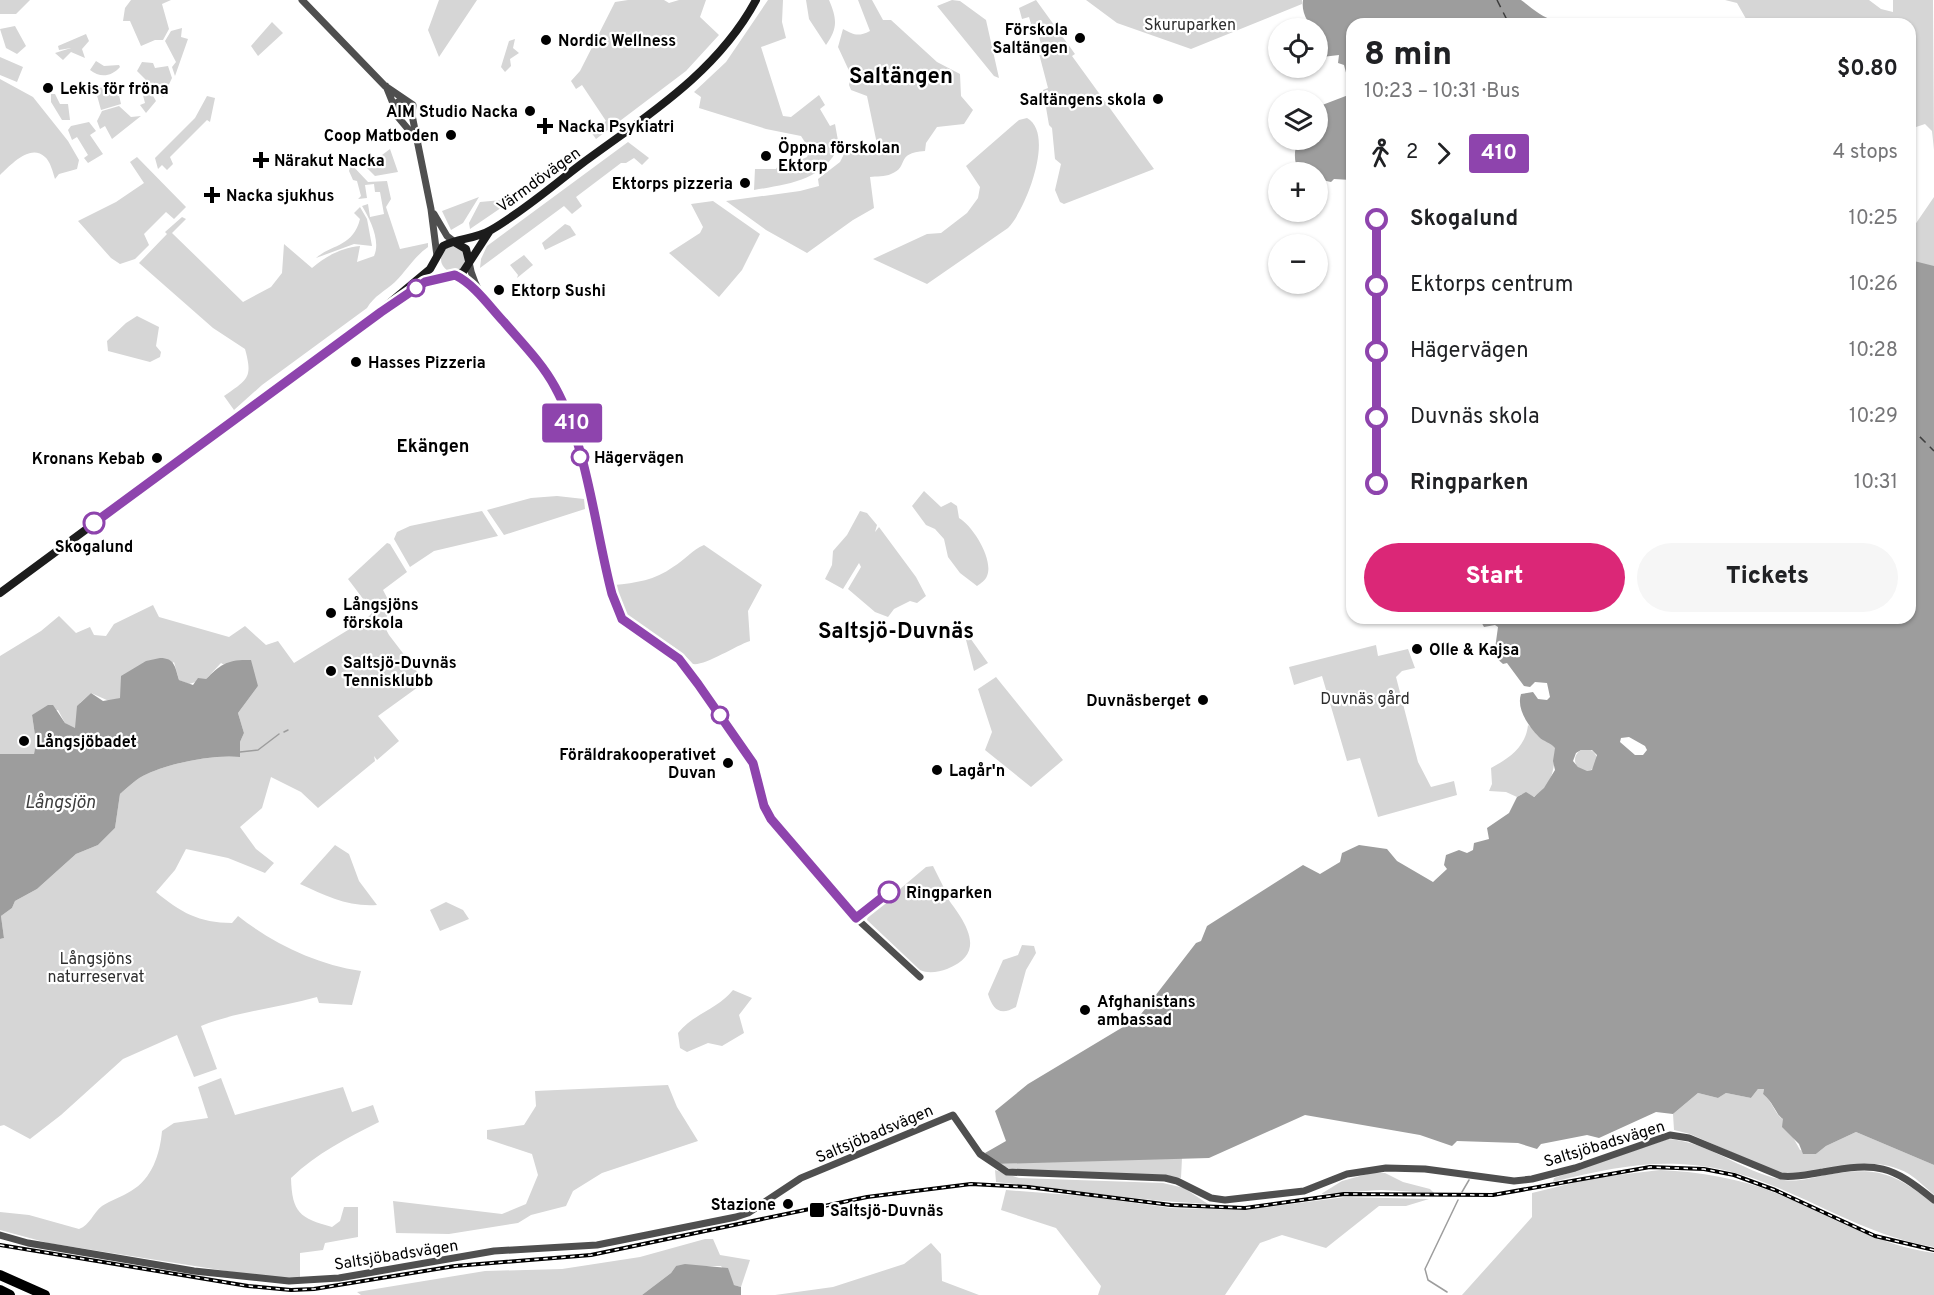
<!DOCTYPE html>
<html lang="en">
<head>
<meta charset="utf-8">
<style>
  body { margin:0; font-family:Overpass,sans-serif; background:#f6f6f6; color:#202124; height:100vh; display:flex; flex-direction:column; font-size:22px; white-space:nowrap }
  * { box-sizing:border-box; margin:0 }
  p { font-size:20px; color:#757577 }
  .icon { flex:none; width:33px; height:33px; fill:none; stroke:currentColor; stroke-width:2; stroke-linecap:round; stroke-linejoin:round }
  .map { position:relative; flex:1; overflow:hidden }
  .sheet { position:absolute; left:1346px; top:18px; width:570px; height:606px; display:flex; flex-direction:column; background:#fff; border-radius:18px; box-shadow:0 2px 4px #0004 }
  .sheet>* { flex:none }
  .badge { padding:0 12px; border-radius:4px; font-size:21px; line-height:39px }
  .controls { position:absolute; left:1268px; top:18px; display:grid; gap:12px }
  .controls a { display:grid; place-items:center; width:60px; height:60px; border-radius:50%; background:#fff; box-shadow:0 2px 4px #0004; font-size:30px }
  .map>.badge { position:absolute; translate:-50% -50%; box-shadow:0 0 0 3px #fff }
  .legs { display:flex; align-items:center; gap:9px; height:66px; padding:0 18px; font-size:20px }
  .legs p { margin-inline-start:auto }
  .head { display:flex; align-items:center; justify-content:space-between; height:102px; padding:0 18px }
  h1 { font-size:33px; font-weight:800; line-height:45px }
  .cta { display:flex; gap:12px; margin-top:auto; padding:12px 18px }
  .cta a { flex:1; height:69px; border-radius:36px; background:#db2777; color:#fff; font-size:24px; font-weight:800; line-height:69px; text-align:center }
  .cta a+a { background:#f6f6f6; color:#202124 }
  ul { padding:0 18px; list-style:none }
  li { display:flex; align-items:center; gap:21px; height:66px; font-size:22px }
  li i { display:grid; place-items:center; width:9px; height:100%; margin:0 8px; background:currentColor }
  li i::after { content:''; width:15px; height:15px; margin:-8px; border:4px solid; border-radius:50%; background:#fff }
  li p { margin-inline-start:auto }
  li:first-child i { background:linear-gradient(#0000 50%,currentColor 0) }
  li:last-child i { background:linear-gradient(currentColor 50%,#0000 0) }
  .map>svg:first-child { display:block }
  .green { fill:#d6d6d6 }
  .water { fill:#9d9d9d; fill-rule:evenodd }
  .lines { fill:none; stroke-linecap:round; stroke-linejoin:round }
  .stream { stroke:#9d9d9d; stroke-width:1.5 }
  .ferry { stroke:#3e3e3e; stroke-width:1.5; stroke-dasharray:8 6; stroke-linecap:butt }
  .tertiary { stroke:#4f4f4f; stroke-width:7 }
  .secondary { stroke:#1c1c1c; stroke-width:8 }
  .motorway { stroke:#000; stroke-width:10 }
  .rail-casing { stroke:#000; stroke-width:4 }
  .rail { stroke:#fff; stroke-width:1.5; stroke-dasharray:4.5; stroke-linecap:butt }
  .line-1-casing { stroke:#fff; stroke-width:14 }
  .line-1 { stroke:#8e44ad; stroke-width:9 }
  .poi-dot { fill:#000; stroke:#fff; stroke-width:2 }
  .stop-1-dot { fill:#fff; stroke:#8e44ad; stroke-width:3 }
  .labels { text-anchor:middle; stroke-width:4.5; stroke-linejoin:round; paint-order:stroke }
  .park-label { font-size:16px; fill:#2d2d2d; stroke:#fff }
  .poi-label { font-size:16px; font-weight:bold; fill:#000; stroke:#fff; text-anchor:start }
  .street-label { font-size:16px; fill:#000; stroke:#fff }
  .stop-label { font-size:16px; font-weight:bold; fill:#000; stroke:#fff; text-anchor:start }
  .neighbourhood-label { font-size:18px; font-weight:bold; fill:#000; stroke:#fff }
  .water-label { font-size:18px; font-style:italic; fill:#3e3e3e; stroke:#fff }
  .district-label { font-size:22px; font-weight:bold; fill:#000; stroke:#fff }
</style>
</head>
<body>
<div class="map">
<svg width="1934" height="1295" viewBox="0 0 1934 1295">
  <rect width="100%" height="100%" fill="#fff"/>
  <path class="green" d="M0,0H30L16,14H0Z
    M131,0H171L162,4L169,29L163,40H155L141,46L130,21H123L125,8Z
    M439,0H477L439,57L428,30Z
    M628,0H664L669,3L679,0H706L700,17L719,35L686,71L596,139L591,132L606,121L582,85L576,89L571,81L580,71L615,2Z
    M768,0H783L782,22L786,38L761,47L783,116L791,117L819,95L825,105L820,109L830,126L835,124L839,146C823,181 788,184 754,190L755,169H776L780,163L786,160L792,164L807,157L810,150L801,136L766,129L699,108L701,97L694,92L726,62Z
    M806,0H829C837,19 838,28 826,45L809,19Z
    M858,0H872L883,20H891L937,62L960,74L961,96L973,110L964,124L937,127L926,143L925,151C894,153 910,167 891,174C885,177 876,176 870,177L874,208L853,220L807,253L766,230L726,201L800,191L819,186L818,179L840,162L845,152L860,154L877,144L867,96L851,90L849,85L851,75L838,47L843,29C854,35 858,37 870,31Z
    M952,0L960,1L986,20L999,78L994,76L937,6Z
    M1036,0L1075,54L1072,56L1154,169L1064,204L1060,202L1055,190L1061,164L1055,159L1052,128L1049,125L1043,90L1048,88L1037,46L1041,44L1038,33L1034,34L1029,17L1022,19L1019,8Z
    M1086,0H1302V4L1191,49L1117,23Z
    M1725,0H1869L1881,9L1893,12V0H1933L1934,150L1932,131L1925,124L1910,129V24H1749L1737,3Z
    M272,22L283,33L258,56L251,46Z
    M15,26L26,46L17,54L6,48L0,29Z
    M182,28L181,37L188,39L175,76L172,67L176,62L165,41L171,31Z
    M86,34L89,41L82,49L85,58L71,52L63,60L55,53L71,48L59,50L58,46Z
    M515,39L513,48L519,53L510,59L511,66L505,72L501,67L509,41Z
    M0,57L23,67L17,82L0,75Z
    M96,61L104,66L119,65L120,67C111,77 100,78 90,70Z
    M142,62L153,63L155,68L168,66L172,78L163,97L137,71Z
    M0,79L33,97L68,141L79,160L77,169L59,174L55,179C53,172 50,161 45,157C30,143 10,166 0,175Z
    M145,82L156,101L146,113L140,105L145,103L140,84Z
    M117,86L121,104L101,110L95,88Z
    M51,94H55L60,104H68L70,120H62L51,102Z
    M207,96L215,98L210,122L207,120L170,157L173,164L167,170L162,165L158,169L155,158L195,118Z
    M119,106L131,117L141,116L112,139L105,126L100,129L97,121L102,111Z
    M1027,118C1056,134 1025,211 1008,228L927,284L873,259L927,234L941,233L967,213L978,198L980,187L966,166L1019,120Z
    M89,122L96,131L90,135L103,154L88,163L84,158L88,155L77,137L72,140L68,130L71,126Z
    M628,142L649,158L642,165L634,158L626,163H621L576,197L582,206L572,214L564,206L480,268L481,259L487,246Z
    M390,149L398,172L375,176L366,167Z
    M137,157L186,207L174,219L166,212L144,234L149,245L135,259L120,264L111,258L78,221L116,202L144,183L130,162Z
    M351,164L368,182L387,181L391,199L386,207L400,249L428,243V247C414,257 407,270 395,282C385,291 374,296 367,308L262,385L234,410L224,396C248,379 253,378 245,349L213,328L139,263L167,234L165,232L182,217L186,219L172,233L243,302L271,287L282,273L284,244L312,268C326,256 341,248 360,246L357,262L374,256C381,241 370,219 362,206L368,204L370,217L384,214L380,192H375L374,184L365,185L367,198L358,199L361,196L357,181L353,180L349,171Z
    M479,197L463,223L451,230L442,211Z
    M1934,197V270L1910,263V232Z
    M514,199L470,229L469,223L480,202Z
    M713,201L760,234L742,270L719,297L669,253L700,233L703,227L691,204Z
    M360,207L367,219L372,246L354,244L316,258C332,244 353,247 360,219L354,213Z
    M565,224L570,226L576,235L545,250L542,243Z
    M441 259a13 13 0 1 1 26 0a13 13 0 1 1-26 0Z
    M524,255L533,265L517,278L518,275L510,265Z
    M137,316L159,327L156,346L161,352L160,357L150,362L108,351L107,341L126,323Z
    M924,491L941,507L951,502L957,506L959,518C973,526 994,560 987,576C985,581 981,583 977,586L960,573L948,557L944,539L935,529L926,525L912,506Z
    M557,496L584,499L585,509L504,535L487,510L531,498Z
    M482,511L498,536L434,551L410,567L394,539L397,532L410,526Z
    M860,511L867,513L877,525L875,532L879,527L916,577L926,596L917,603L910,601L894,609L888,617L875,612L848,589L861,567L859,563L843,589L825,579L832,565L833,551L847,535Z
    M387,543L390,544L407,572L383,590L393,609L382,622L389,635L425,682L378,716L399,741L377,760L374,756L375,761L318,808L301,792L271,777L262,808L240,827L256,849L274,863L265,873L228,858L186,849L175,870L156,892C180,912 199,923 232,923L238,916C274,944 316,964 361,971L352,1005L319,1003L317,997C279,1008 238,1011 201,1026L217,1069L194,1077L177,1035L123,1059L61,1115L30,1139L4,1125L0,1126V939L4,938L1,916L12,908L15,901L37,889L76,854L98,845L115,828L120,794C128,787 137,778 147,774C170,763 215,754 240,757V742L244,733L238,713L258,686L221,663L206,679L189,684L179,680L174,662L121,698L109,701L91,693L80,703L76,728H71L65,723L58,710L32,715L36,742L34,754H0V656L41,631L59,616L76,633L90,627L94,635L106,636L114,624L153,605L159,617L229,637L245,626L266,645L278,641L294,663L366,619L373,612L348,579Z
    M704,545L762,585L748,611L750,641C735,646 705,666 693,664C664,629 624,639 614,585C636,583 655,580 673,567C685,560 692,550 704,545Z
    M968,635L988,663L974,671L965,636Z
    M1376,645L1378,656L1408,649L1415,668L1402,671L1396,677L1418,762L1431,787L1454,781L1457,795L1378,817L1360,758L1347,761L1322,676L1294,685L1289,667Z
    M996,677L1063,760L1031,787L985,750L992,732L978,689Z
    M1528,725L1555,747C1555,766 1553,787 1533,797L1522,794L1517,797L1506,792L1489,791L1492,784L1491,768C1508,759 1526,747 1528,725Z
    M1575 760a11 11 0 1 1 22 0a11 11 0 1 1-22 0Z
    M335,845L349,854L359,881L377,905C348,907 326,896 300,884Z
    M933,866L945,890L943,892C959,915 993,951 947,969C939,972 928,974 920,970L867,920L868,916L926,867Z
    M446,902L463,910L469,919L440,931L430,910Z
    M1022,945L1034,946L1036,953L1026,970L1016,1007C1000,1016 993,1010 988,994L1003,960L1018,955Z
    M733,990L752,998L739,1015L744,1033L722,1046L708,1043L687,1052L680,1048L678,1033C693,1014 718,1009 733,990Z
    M221,1078L235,1115L343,1087L352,1112L373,1105L379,1122C347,1138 317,1153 291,1178C292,1213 300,1218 332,1227L340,1221L344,1207H358V1237L325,1243L323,1250L300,1253V1278H271L48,1243L0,1230V1212L29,1215L79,1229C90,1225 93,1213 102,1206C111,1200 122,1197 131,1191C152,1179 160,1154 162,1131L174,1123L208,1118L198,1087Z
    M668,1085L677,1107L698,1141L602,1173L573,1191L566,1206L531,1215L518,1223L449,1234L396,1233L393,1201L502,1214L526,1204L538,1175L532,1154L487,1139V1130L524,1125L536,1106L535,1091Z
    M1758,1089H1764L1763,1094C1773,1102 1775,1115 1783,1119L1800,1150L1816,1154L1826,1146L1856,1132L1934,1165V1195C1926,1188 1918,1180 1909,1174C1868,1150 1824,1176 1781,1174L1690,1134L1674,1130L1673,1114L1698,1093L1718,1098L1726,1093L1751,1098Z
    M1668,1139C1710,1142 1743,1173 1784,1180C1798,1182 1812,1178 1825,1175C1876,1166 1894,1172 1934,1204V1247C1877,1238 1829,1209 1776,1187C1693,1153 1637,1161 1553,1182L1554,1178Z
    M1129,1158H1182L1181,1178L1165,1175L1022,1172L995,1164Z
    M995,1170L1019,1178L1163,1183L1184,1188L1208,1204C1137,1201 1066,1189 996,1182Z
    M1660,1170C1701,1172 1738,1178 1776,1193C1829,1215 1876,1245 1934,1253V1295H1462L1532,1217V1193L1593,1178Z
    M1371,1173H1385L1403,1182L1430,1189L1434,1193L1381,1190L1321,1194L1342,1181Z
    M1006,1190L1084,1196L1172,1208L1246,1210L1345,1197L1429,1199L1406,1206H1379L1326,1248L1282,1235L1260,1243L1225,1295H1098L1101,1286L1056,1228L1001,1210Z
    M705,1239H713L720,1255L750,1260L741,1287L734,1285L721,1266H676L671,1273L642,1295H361L357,1292L485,1271L562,1269L640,1257Z
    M931,1243L941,1254L942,1281L979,1295H775L833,1287L904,1264Z"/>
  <path class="water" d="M1303,0H1521C1531,7 1543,19 1556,20C1565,21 1570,20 1580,24H1352L1351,92L1344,65L1338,63L1339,55L1322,57L1319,30C1308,27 1301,12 1303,0Z
    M1351,94V180L1334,179L1331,182L1317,179V172H1299C1294,163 1293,149 1299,140H1317V107Z
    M1910,260L1934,266V1165L1856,1132L1826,1146L1816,1154H1803L1799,1144L1782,1127L1783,1119C1776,1115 1774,1103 1763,1094L1764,1089H1758L1751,1098L1726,1093L1718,1098L1698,1093L1673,1114L1656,1112L1599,1138L1587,1135L1541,1144L1537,1149L1518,1143L1457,1141L1452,1146L1420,1135L1305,1115L1209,1158L995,1164L985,1153L1006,1141L995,1111L1028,1084L1138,1018L1196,943L1201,941L1207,926L1303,865L1320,874L1340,862L1342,853L1359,845L1387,849L1397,861L1433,882L1447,869L1444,865L1446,855L1459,850L1467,853L1473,850L1474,843L1489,839L1487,828L1509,813L1517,797L1526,792L1534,797L1544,788L1555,770L1553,761L1555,748C1550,742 1544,742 1539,737C1529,727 1516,709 1521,694L1533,692L1538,699L1547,700L1550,697L1547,683L1535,682L1530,687L1524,686L1507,663L1503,664L1494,656L1498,627L1495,625L1484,627L1479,618H1910ZM1629,737L1645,746L1647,750L1643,755H1635L1620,742L1621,738ZM1581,750H1592L1597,755L1592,770L1587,771L1578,767L1573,761L1576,753Z
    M160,658C175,658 175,667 179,680L193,685L198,678L206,679C221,664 228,659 251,660L258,686L238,713L244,733L240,742V757C215,754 170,763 147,774C137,778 128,787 120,794L115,828L98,845L76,854L37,889L15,901L12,908L1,916L4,938L0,939V754H34L36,742L32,715L48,705H53L65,723L75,728L77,706L91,693L103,701L120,698L121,676L146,661Z
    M685,1264L728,1268L734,1285L741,1287V1295H642L671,1273L676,1266Z"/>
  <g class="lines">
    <path class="stream" d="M284,732L288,730
      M240,752L258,750L279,734
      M1462,1192L1469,1180
      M1447,1292L1428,1280L1425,1269L1458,1200"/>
    <path class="ferry" d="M1497,0L1509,24
      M1910,427L1934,451"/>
    <path class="tertiary" d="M302,0L385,86L413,105L412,115L431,209L437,256
      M386,86L394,106
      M403,99L396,103L393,111L413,135
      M434,214L447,236L456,243
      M469,262C476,312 539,352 561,398C589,457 595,531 612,594L622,619L679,659L698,684L753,763L762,798L771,819L856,918L920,977
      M455,275L478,294
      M0,1235L28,1243L194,1271L289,1281L339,1278L494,1251L597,1245L736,1217L748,1213L801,1178L953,1115L980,1154L1007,1172L1165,1178L1177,1181L1211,1198L1225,1200L1304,1191L1347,1174L1386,1168L1425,1169L1514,1181L1532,1179L1575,1168L1670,1135L1689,1138L1781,1176C1795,1178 1809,1174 1823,1172C1878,1162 1891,1165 1934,1200"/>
    <path class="secondary" d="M456,243L466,249L469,261
      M413,290L425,282L463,272L489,232
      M0,593L363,325L430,269L443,246C458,238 476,239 491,230C522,212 551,187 580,165C645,117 717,73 756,0"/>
    <path class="motorway" d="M0,1275L45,1295
      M0,1290L10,1295"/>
    <g class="rail-casing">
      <path id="rail" d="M0,1245L248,1286L291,1290L314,1289L455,1266L591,1255L867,1197L971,1184L1028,1187L1171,1205L1245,1208L1344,1194L1493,1195L1650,1167L1704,1169L1734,1175L1775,1190L1875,1236L1934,1250"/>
    </g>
    <use href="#rail" class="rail"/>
  </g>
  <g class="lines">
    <g class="line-1-casing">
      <path id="line-1" d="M94,523L381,312L425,282L455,275C475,285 489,306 504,322C522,343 542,363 555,387C587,445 595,529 612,594L622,619L679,659L698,684L753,763L764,806L771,819L856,918L889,892"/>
    </g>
    <use href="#line-1" class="line-1"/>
  </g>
  <g class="poi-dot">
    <circle cx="1080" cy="38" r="6"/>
    <circle cx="546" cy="40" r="6"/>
    <circle cx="48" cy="88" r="6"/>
    <circle cx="1158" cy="99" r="6"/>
    <circle cx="530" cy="111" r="6"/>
    <path d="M542 117h6v6h6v6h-6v6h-6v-6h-6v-6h6z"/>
    <circle cx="451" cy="135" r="6"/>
    <circle cx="766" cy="156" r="6"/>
    <path d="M258 151h6v6h6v6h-6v6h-6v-6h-6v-6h6z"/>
    <circle cx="745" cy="183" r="6"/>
    <path d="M209 186h6v6h6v6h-6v6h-6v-6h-6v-6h6z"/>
    <circle cx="499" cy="290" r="6"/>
    <circle cx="356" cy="362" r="6"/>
    <circle cx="157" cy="458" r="6"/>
    <circle cx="331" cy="613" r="6"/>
    <circle cx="1417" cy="649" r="6"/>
    <circle cx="331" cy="671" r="6"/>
    <circle cx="1203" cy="700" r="6"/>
    <circle cx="24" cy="741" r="6"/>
    <circle cx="728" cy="763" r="6"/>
    <circle cx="937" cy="770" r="6"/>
    <circle cx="1085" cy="1010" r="6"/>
    <circle cx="788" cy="1204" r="6"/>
    <rect x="809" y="1202" width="16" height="16" rx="3"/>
  </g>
  <g class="stop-1-dot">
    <circle cx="416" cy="288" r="8"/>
    <circle cx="580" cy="457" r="8"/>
    <circle cx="94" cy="523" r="10"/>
    <circle cx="720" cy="715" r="8"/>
    <circle cx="889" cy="892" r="10"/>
  </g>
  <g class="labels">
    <g class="park-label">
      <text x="1190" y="30">Skuruparken</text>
      <text x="1365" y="704">Duvnäs gård</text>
      <text x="96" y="964">Långsjöns<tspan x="96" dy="18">naturreservat</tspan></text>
    </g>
    <g class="poi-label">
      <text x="1068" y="35" text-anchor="end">Förskola<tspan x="1068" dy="18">Saltängen</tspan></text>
      <text x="558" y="46">Nordic Wellness</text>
      <text x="60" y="94">Lekis för fröna</text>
      <text x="1146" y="105" text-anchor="end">Saltängens skola</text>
      <text x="518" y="117" text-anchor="end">AIM Studio Nacka</text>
      <text x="558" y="132">Nacka Psykiatri</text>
      <text x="439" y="141" text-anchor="end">Coop Matboden</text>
      <text x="778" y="153">Öppna förskolan<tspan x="778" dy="18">Ektorp</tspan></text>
      <text x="274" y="166">Närakut Nacka</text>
      <text x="733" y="189" text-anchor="end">Ektorps pizzeria</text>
      <text x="226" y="201">Nacka sjukhus</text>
      <text x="511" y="296">Ektorp Sushi</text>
      <text x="368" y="368">Hasses Pizzeria</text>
      <text x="145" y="464" text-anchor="end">Kronans Kebab</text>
      <text x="343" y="610">Långsjöns<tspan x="343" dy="18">förskola</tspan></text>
      <text x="1429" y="655">Olle &amp; Kajsa</text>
      <text x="343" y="668">Saltsjö-Duvnäs<tspan x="343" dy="18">Tennisklubb</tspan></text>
      <text x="1191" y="706" text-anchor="end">Duvnäsberget</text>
      <text x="36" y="747">Långsjöbadet</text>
      <text x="716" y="760" text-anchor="end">Föräldrakooperativet<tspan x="716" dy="18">Duvan</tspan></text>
      <text x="949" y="776">Lagår'n</text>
      <text x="1097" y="1007">Afghanistans<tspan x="1097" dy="18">ambassad</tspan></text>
      <text x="776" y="1210" text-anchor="end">Stazione</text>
      <text x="830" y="1216">Saltsjö-Duvnäs</text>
    </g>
    <g class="street-label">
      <text transform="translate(538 179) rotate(-36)" y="6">Värmdövägen</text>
      <text transform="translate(874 1133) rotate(-23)" y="6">Saltsjöbadsvägen</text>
      <text transform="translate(1604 1143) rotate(-17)" y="6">Saltsjöbadsvägen</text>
      <text transform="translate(396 1254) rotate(-9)" y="6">Saltsjöbadsvägen</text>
    </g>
    <g class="stop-label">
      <text x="594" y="463">Hägervägen</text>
      <text x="94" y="552" text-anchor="middle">Skogalund</text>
      <text x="906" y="898">Ringparken</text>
    </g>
    <g class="neighbourhood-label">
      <text x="433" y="452">Ekängen</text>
    </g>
    <g class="water-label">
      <text x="60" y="808">Långsjön</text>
    </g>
    <g class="district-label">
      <text x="901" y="83">Saltängen</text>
      <text x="896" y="638">Saltsjö-Duvnäs</text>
    </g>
  </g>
</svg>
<div class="controls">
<a><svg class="icon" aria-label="locate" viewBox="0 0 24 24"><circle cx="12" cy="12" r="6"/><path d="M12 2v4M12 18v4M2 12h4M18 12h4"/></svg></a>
<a><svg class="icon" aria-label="layers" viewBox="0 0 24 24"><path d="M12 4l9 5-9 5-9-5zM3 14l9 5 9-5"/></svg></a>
<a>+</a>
<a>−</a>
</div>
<b class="badge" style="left:572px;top:423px;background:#8e44ad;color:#fff">410</b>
<section class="sheet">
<div class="head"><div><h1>8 min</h1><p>10:23 – 10:31 · Bus</p></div><b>$0.80</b></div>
<div class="legs"><svg class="icon" aria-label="walk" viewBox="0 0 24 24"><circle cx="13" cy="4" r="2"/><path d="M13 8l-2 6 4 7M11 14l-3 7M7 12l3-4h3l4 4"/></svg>2<svg class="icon" aria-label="forward" viewBox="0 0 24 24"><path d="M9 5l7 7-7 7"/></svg><b class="badge" style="background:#8e44ad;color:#fff">410</b><p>4 stops</p></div>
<ul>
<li><i style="color:#8e44ad"></i><b>Skogalund</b><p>10:25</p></li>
<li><i style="color:#8e44ad"></i><span>Ektorps centrum</span><p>10:26</p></li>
<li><i style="color:#8e44ad"></i><span>Hägervägen</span><p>10:28</p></li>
<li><i style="color:#8e44ad"></i><span>Duvnäs skola</span><p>10:29</p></li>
<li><i style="color:#8e44ad"></i><b>Ringparken</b><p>10:31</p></li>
</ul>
<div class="cta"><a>Start</a><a>Tickets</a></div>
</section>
</div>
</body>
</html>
